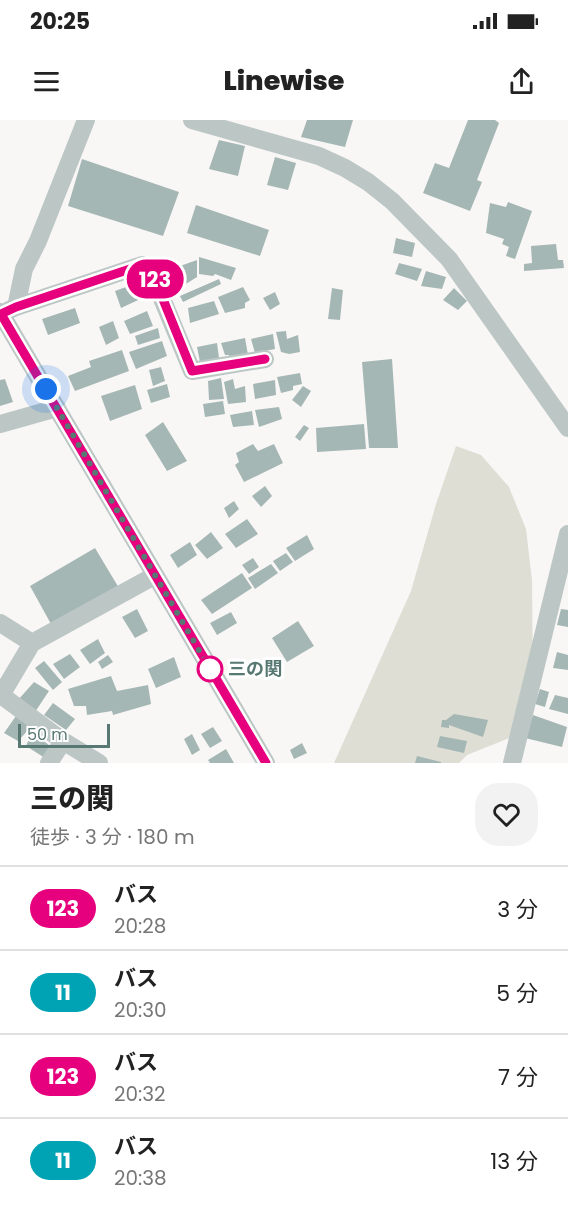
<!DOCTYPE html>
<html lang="ja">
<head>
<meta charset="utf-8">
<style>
  body { margin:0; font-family:Poppins,"Noto Sans JP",sans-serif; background:#f2f2f2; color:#222; height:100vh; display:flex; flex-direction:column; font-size:22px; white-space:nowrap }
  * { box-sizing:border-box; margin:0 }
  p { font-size:20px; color:#767676 }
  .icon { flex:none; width:33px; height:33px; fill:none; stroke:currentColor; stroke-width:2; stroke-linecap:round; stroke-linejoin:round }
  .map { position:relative; height:643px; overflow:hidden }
  .panel { display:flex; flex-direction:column; background:#fff; flex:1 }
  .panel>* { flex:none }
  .badge { padding:0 12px; border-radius:20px; font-size:21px; line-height:39px }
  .scale { position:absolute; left:18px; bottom:15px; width:92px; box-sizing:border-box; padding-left:6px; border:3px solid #587873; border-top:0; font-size:16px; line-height:21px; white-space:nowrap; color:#587873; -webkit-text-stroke:4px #fff; paint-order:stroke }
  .you { position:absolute; width:30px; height:30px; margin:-15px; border:4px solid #fff; border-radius:50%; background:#1a73e8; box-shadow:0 0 0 9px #1a73e833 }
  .map>.badge { position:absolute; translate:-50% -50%; box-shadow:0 0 0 3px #fff }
  .round { display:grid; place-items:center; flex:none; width:63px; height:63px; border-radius:24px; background:#f2f2f2 }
  .headline { display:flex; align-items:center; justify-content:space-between; height:102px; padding:0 30px }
  h1 { font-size:28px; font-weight:800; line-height:45px }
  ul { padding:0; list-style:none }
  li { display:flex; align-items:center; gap:18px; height:84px; padding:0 30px; border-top:2px solid #e0e0e0 }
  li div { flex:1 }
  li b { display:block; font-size:22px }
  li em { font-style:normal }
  li .badge { min-width:66px; font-weight:700; text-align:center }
  .status { display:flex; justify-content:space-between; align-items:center; height:42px; padding:0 30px; background:#fff; direction:ltr }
  .status svg { height:16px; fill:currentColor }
  header { display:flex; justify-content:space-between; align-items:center; height:78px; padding:0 30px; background:#fff; font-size:27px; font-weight:800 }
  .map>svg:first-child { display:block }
  .green { fill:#deded4 }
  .building { fill:#a5b7b4 }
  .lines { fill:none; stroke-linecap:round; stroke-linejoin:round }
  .minor { stroke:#bcc7c5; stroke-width:18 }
  .line-casing { stroke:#fff; stroke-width:14 }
  .line { stroke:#e6007e; stroke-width:9 }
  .walk { stroke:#587873; stroke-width:6; stroke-dasharray:0 10.8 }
  .stop-dot { fill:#fff; stroke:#e6007e; stroke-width:3 }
  .labels { text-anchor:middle; stroke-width:6; stroke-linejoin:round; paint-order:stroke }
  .stop-label { font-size:18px; font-weight:bold; fill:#587873; stroke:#fff; text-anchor:start }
</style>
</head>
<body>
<div class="status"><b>20:25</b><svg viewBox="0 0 49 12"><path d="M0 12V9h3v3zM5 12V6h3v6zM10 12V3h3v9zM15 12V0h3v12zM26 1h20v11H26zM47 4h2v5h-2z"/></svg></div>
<header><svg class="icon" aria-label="menu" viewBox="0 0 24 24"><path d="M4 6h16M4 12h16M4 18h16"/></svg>Linewise<svg class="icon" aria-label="share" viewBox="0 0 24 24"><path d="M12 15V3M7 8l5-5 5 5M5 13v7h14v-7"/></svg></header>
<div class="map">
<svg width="568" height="643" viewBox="0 0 568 643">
  <rect width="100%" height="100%" fill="#f9f7f6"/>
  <path class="green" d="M456,326L481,335L509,367L526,409L532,460L533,563L512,617L467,635L459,643H334L411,471L436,384Z"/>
  <path class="building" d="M307,0H353L345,27L301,17Z
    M468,0H495L499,3L477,60L482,62L470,91L423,73L435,43L449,48Z
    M219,20L245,26L238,56L209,49Z
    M275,37L296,43L288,70L267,65Z
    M82,39L179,72L163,116L68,86Z
    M508,82L532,91L515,139L506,136L509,127L502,124L504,119L486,113L490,83L506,87Z
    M196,85L269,110L260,136L187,113Z
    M396,118L415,123L412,137L393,133Z
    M556,124L558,140H563L564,148L524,151V144L532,143L531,126Z
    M199,137L236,148L231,160L215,154L213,156L199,154Z
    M197,140V157L173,172L166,159L182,152L180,146Z
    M399,143L422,149L417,161L395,154Z
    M426,151L446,157L442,169L421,166Z
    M219,159L221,164L183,182L180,176Z
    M145,160L149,175L121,188L115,171Z
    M243,167L250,180L245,183V188L225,193L218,177Z
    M332,168L343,170L340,200L328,199Z
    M454,168L467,181L458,190L443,180Z
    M275,172L280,184L270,190L263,178Z
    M214,181L219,194L190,203L188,188Z
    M75,188L80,203L48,215L42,199Z
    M147,191L153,206L130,214L124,201Z
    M113,201L119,218L106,225L99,207Z
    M158,208L160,218L138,225L135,216Z
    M286,211L287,219L298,215L300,232L289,234L281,232L276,212Z
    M273,214L275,229L255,233L251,219Z
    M245,218L248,235L230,239L229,235H225L221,223Z
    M162,221L167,236L136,249L129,232Z
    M217,223L219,238L200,242L197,227Z
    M122,230L129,251L75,271L68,256L91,247L89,241Z
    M392,239L398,328H369L362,242Z
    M161,247L165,261L153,266L149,250Z
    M300,253L302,264L293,266V270L281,273L277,257Z
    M221,258L224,279L209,280L208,261Z
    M5,259L13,282L0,286V260Z
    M233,259L235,269L245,266L246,282L228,284L224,262Z
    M275,260L276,275L255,279L253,264Z
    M167,264L170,277L151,283L147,270Z
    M135,265L142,289L110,301L101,276Z
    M303,266L311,271L301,287L292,280Z
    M223,281L225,294L205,297L203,284Z
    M279,287L282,299L259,307L255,290Z
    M252,291L254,305L233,307L230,295Z
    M163,302L187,341L167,351L145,315Z
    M364,304L366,329L317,332L316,308Z
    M304,305L309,308L300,321L295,317Z
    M253,324L258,331L274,324L283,343L244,362L235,345L239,342L236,333Z
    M265,366L272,376L261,387L252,376Z
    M234,381L239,389L229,398L224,388Z
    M247,399L258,414L236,428L225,414Z
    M211,412L223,428L207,439L195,425Z
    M307,415L314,429L295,441L286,428Z
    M190,422L197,435L178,448L170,435Z
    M95,428L119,468L51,504L30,466Z
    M286,433L293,442L280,451L273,441Z
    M253,438L259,447L249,454L242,445Z
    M271,444L278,453L255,469L248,458Z
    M242,453L252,468L212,494L201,480Z
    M137,489L148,511L135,518L122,497Z
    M561,489L568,490V507L557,505Z
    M231,492L237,503L217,515L210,503Z
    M298,501L314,526L287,542L272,518Z
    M98,519L105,533L90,544L80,530Z
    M557,532L568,535V550L553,548Z
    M70,534L80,547L64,559L53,544Z
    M108,535L113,542L102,549L98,542Z
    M174,537L181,557L156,568L148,549Z
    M44,541L62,562L53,570L35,548Z
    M111,556L117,571L148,565L151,584L113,595L112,591L87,595L86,586H74L68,569Z
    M34,562L49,571L35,592L18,580Z
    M540,569L549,572L545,587L535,584Z
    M555,575L568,578V594L549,589Z
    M53,583L75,599L66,610L44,595Z
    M454,594L488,600L483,617L449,605V608L441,607L442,600H446Z
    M533,595L567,607L562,627L525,618Z
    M16,596L31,607L18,621L4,613Z
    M213,607L222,621L210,628L201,614Z
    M192,614L200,630L192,635L184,619Z
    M37,616L53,628L45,638L26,626L30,617L34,619Z
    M440,616L467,621L464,633L437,627Z
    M302,623L307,633L294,639L290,630Z
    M226,629L234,643H210L208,640Z
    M417,636L441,642V643H415Z"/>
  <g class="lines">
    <path class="minor" d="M192,0L319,36L345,48L368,62L392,81L449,139L568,308
      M16,187L142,145L151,152L192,251L265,239
      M9,190L16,187L24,149L38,121L86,0
      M0,192L266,643
      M0,304L57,288
      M0,503L32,523
      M1,575L63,621L99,643
      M0,577L32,523L154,456
      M49,643L63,621
      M512,643L568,414"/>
  </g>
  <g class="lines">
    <g class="line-casing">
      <path id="line" d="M265,239L192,251L152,152L142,145L16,187L1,194L266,643"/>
    </g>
    <use href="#line" class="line"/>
    <path class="walk" d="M46,269L210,549"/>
  </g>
  <circle class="stop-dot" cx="210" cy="549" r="12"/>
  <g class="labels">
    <g class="stop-label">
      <text x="228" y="555">三の関</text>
    </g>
  </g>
</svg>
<div class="scale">50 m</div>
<div class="you" style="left:46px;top:269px"></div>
<b class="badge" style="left:155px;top:159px;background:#e6007e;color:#fff">123</b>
</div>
<section class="panel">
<div class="headline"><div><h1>三の関</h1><p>徒歩 · 3 分 · 180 m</p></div><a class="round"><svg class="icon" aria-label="heart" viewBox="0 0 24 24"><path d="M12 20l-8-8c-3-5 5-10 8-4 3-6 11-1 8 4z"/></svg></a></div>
<ul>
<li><span class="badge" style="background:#e6007e;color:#fff">123</span><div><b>バス</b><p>20:28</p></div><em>3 分</em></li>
<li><span class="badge" style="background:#00a3b4;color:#fff">11</span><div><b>バス</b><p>20:30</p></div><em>5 分</em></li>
<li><span class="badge" style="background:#e6007e;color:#fff">123</span><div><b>バス</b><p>20:32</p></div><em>7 分</em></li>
<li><span class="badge" style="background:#00a3b4;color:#fff">11</span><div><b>バス</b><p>20:38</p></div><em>13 分</em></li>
</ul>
</section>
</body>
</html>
